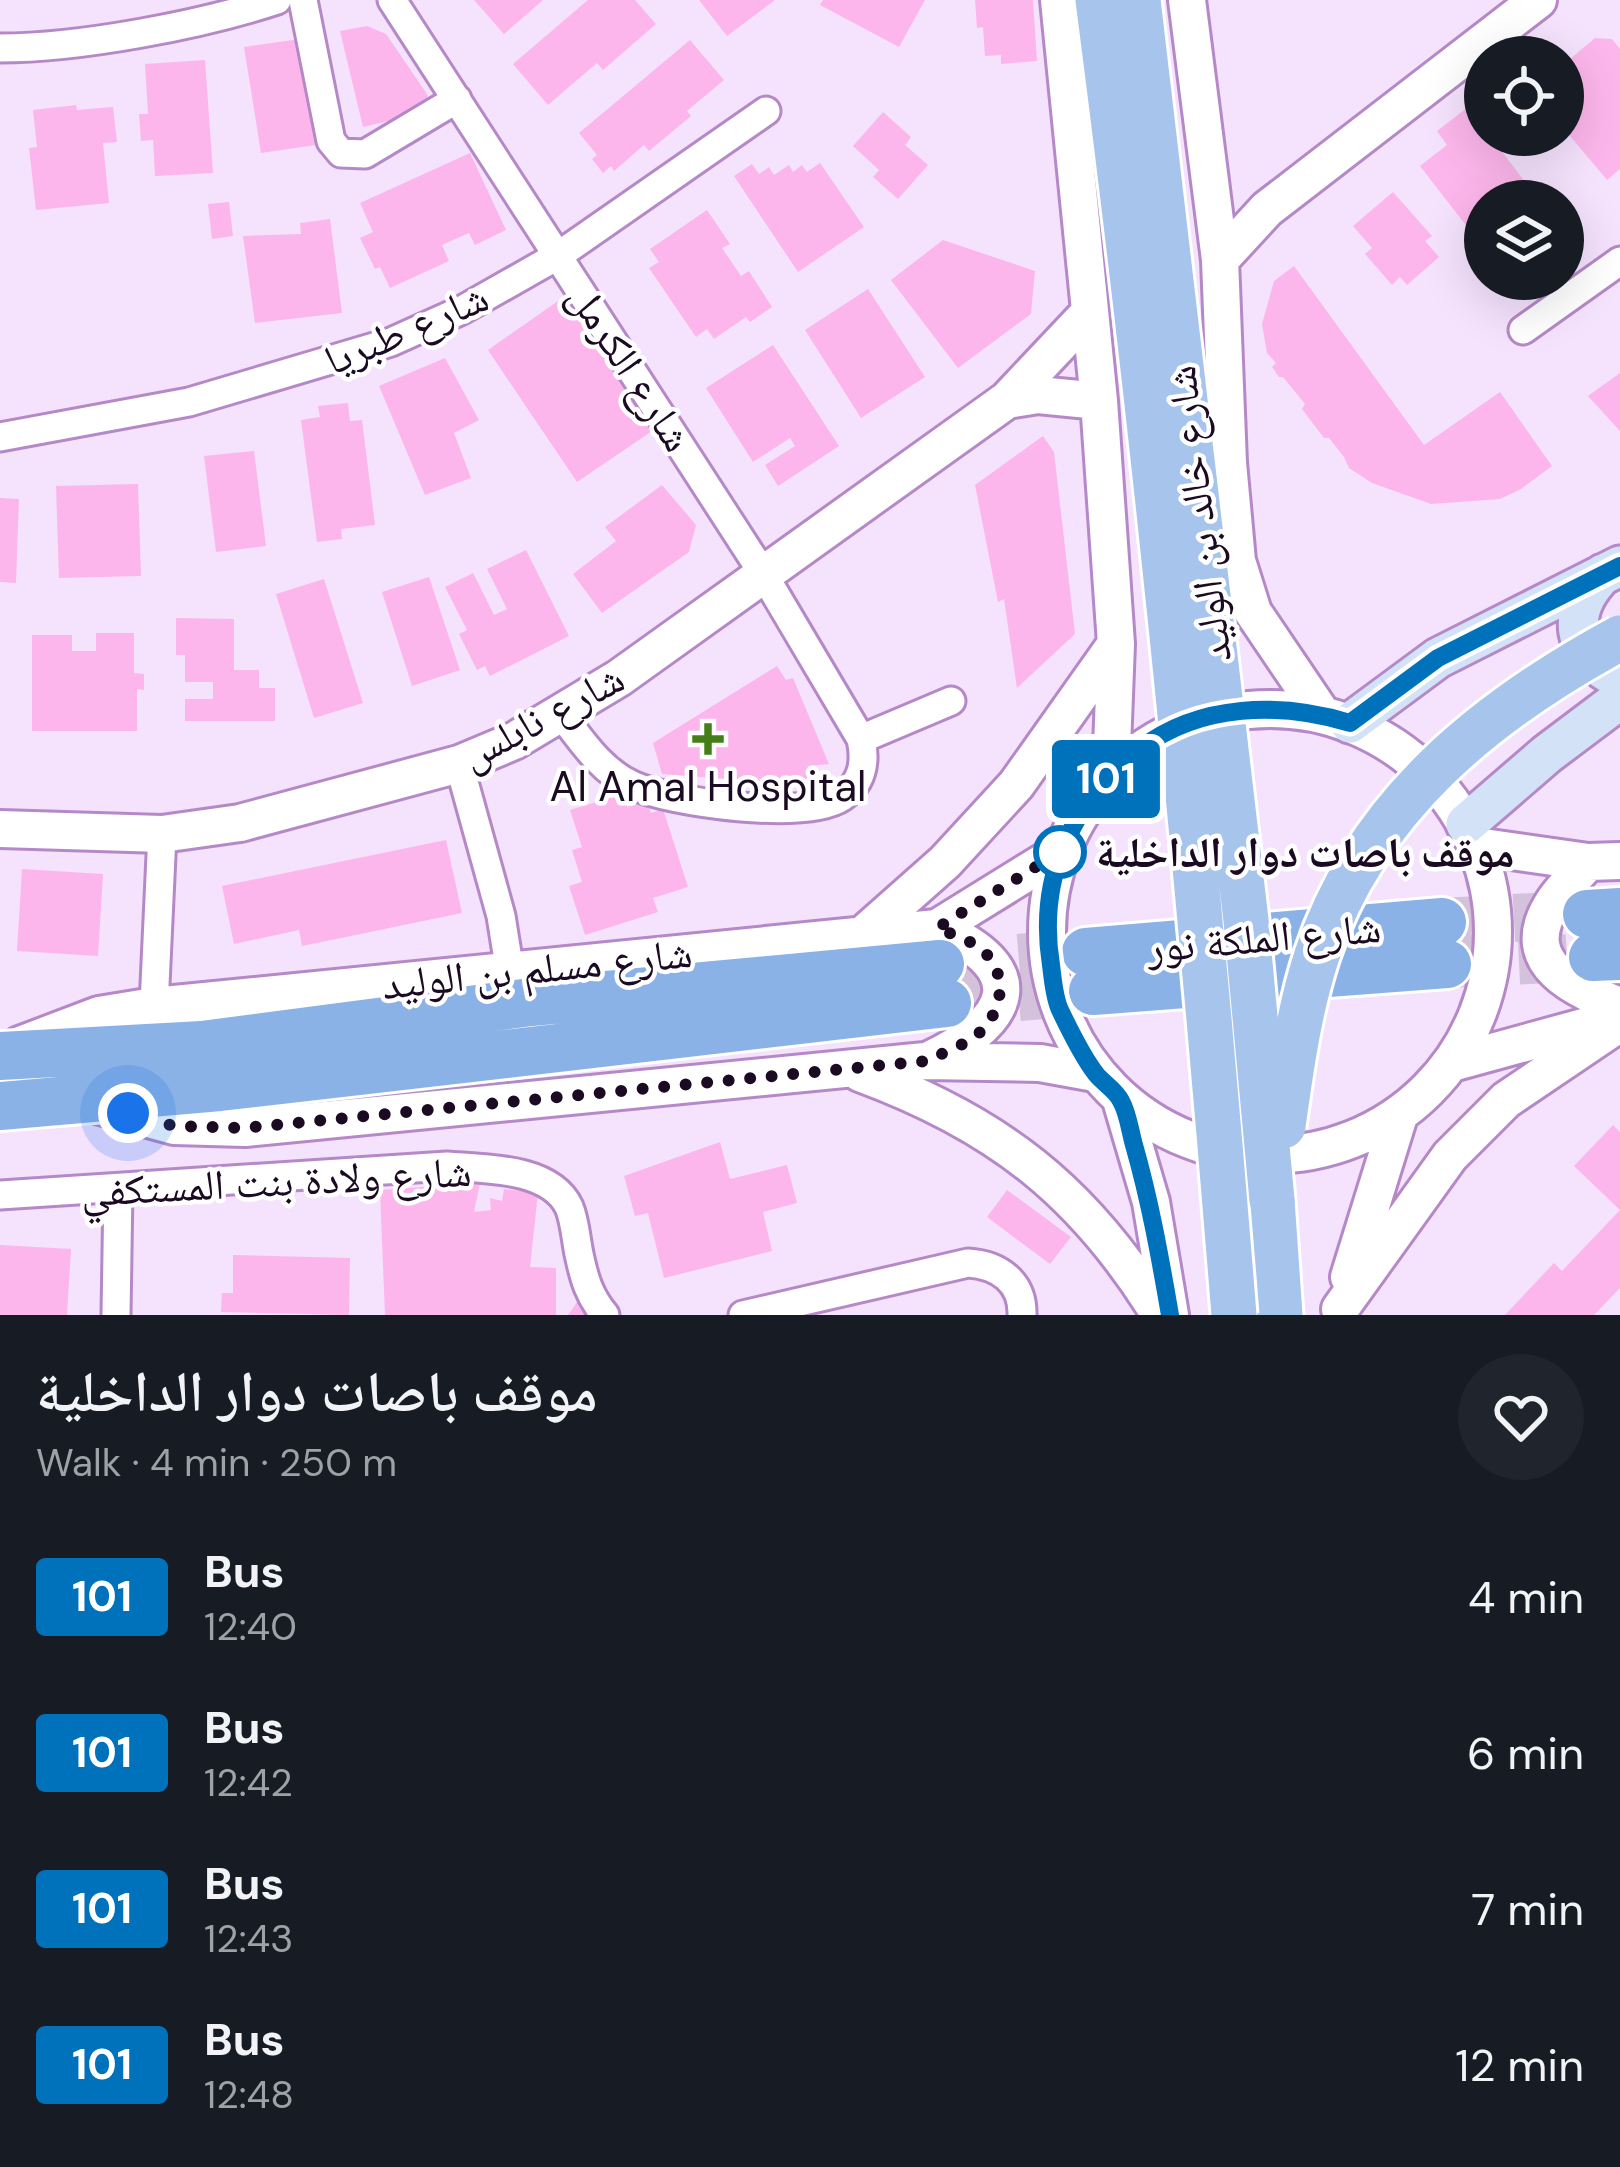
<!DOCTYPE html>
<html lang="en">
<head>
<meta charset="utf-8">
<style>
  body { margin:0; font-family:"DM Sans","Noto Naskh Arabic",sans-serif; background:#20242c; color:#f1f3f6; height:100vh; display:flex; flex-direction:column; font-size:45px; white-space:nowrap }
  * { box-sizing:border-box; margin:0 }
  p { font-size:39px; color:#9ea1a6 }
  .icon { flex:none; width:66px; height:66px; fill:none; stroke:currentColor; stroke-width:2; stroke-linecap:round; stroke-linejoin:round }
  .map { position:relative; height:1315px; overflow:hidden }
  .side { display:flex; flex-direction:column; background:#171b24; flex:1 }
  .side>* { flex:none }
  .badge { padding:0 24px; border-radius:9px; font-size:42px; line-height:78px }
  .tools { position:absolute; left:1464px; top:36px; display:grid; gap:24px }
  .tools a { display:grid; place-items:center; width:120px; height:120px; border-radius:50%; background:#171b24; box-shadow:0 12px 48px #0002; font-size:60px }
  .you { position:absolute; width:60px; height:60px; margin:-30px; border:9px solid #fff; border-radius:50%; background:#1a73e8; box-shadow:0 0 0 18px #1a73e833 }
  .map>.badge { position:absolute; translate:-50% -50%; box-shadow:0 0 0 6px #fff }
  .round { display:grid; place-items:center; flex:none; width:126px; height:126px; border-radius:63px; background:#20242c }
  .overview { display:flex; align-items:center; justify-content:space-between; height:204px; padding:0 36px }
  h1 { font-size:57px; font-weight:600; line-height:90px }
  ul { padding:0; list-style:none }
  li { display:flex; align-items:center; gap:36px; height:156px; padding:0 36px }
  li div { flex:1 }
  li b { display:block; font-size:45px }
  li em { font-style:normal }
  li .badge { min-width:132px; font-weight:700; text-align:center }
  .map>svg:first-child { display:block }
  .building { fill:#fcb6eb }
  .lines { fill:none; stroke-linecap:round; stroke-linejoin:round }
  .trunk-tunnel { stroke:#d4c2dc; stroke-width:48; stroke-dasharray:48 24; stroke-linecap:butt }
  .minor-casing { stroke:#b589c7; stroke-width:33 }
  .tertiary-casing { stroke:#b589c7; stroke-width:42 }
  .secondary-casing { stroke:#b589c7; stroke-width:45 }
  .primary-casing { stroke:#fff; stroke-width:51 }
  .trunk-casing { stroke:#fff; stroke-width:54 }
  .minor { stroke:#fff; stroke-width:27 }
  .tertiary { stroke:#fff; stroke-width:36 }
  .secondary { stroke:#d3e2f6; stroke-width:39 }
  .primary { stroke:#a7c5ec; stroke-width:45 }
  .trunk { stroke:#8ab2e6; stroke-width:48 }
  .primary-bridge-casing { stroke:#fff; stroke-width:51; stroke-linecap:butt }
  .primary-bridge { stroke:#a7c5ec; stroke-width:45 }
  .line-casing { stroke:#fff; stroke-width:27 }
  .line { stroke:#0072bc; stroke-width:18 }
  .walk { stroke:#1b0b22; stroke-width:12; stroke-dasharray:0 21.6 }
  .poi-dot { fill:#437e19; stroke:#fff; stroke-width:4.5 }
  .stop-dot { fill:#fff; stroke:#0072bc; stroke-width:6 }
  .labels { text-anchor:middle; stroke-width:9; stroke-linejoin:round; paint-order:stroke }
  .street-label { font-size:42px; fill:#1b0b22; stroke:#fff }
  .poi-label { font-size:42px; fill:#1b0b22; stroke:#fff }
  .stop-label { font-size:42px; font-weight:bold; fill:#1b0b22; stroke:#fff; text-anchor:start }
</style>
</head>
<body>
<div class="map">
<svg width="1620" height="1315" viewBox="0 0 1620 1315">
  <rect width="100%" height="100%" fill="#f5e2fd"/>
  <path class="building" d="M474,0H543L504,34Z
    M588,0H635L656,24L603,70L597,63L548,105L513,64Z
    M699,0H775L727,36Z
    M823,0H925L899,47L820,5Z
    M975,0H1033L1037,61L1001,64V55L985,56L983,27L977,28Z
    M367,26L386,34L427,94L430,111L363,127L340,31Z
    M1595,38L1612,39L1620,49V169L1607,180L1565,130L1571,125L1563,114V65Z
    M300,39L316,145L261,153L244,47Z
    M690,40L724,80L687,111L691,116L649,151L644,145L614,171L611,166L603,173L592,159L597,155L579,133Z
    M205,60L213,173L155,176L153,140L141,141L139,114H148L145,64Z
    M76,105L77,110L113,107L117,142L103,143L109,203L36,210L29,148L37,147L33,110Z
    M1468,107L1485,135H1489L1540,201H1485V250L1420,166L1447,145L1437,131Z
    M883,112L911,137L905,145L928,165L898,199L873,177L879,170L853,146Z
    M470,153L506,230L475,245L469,233L442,245L449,261L390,288L380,267L375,269L360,238L373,232L360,203Z
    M820,163L864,227L798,272L734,176L752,164L759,174L769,167L774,175L789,165L793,172L802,165L807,172Z
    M1393,192L1432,236L1425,241L1439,257L1407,285L1400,277L1392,285L1365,254L1372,248L1353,226Z
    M229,202L233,236L212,239L208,204Z
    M707,210L730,244L722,248L741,276L749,271L772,307L750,322L746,317L714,339L707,329L696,337L649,268L659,262L650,249Z
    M330,219L342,313L255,323L243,236L301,234L300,223Z
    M943,240L1035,271L1031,314L958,368L891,280Z
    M1294,266L1424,445L1500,392L1552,466L1521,489L1500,499L1431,504L1372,483L1349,468L1344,457L1329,438H1324L1302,409L1305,404L1283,377H1279L1272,367L1276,363L1267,353L1262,324L1274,281Z
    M868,289L925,377L861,418L805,330Z
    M558,301L579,307L658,427L577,482L488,350Z
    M773,345L839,446L778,486L765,465L795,446L790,438L753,462L706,388Z
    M445,358L479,420L454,433L471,478L425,495L379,386Z
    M1620,373V431L1588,396Z
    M348,403L350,421L362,420L375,525L341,529L342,539L317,542L301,420L320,417L318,406Z
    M1043,436L1054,452L1075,634L1017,688L1004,599L998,602L975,485Z
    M254,451L266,546L216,552L204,456Z
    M138,484L141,576L59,578L56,486Z
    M662,485L696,525L689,552L602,613L573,574L616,541L605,527Z
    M0,498L19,499L16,583L0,582Z
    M526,550L569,636L490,676L485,666L477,670L459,634L467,630L445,587L473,573L494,615L507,609L487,569Z
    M429,577L460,670L412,686L382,592Z
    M324,579L363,703L314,718L276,594Z
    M176,618L234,619V670H259V688H275V721H185V699H213V682H185V655H176Z
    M96,633H134V673L144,674V690L137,689V731H32V635H72V651H96Z
    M777,666L786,680L793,678L829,764L808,766L807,785L662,774L653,743Z
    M623,794L627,807L647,801L651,813L663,809L688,887L653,898L658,912L585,935L569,886L582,882L572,850L582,847L570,810Z
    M446,840L462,913L302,946L299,930L234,944L222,886Z
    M22,869L103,874L98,956L17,951Z
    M1613,1125L1620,1132V1288L1594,1315H1505L1554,1263L1562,1271L1620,1210L1574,1166Z
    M720,1142L730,1179L787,1165L797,1203L763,1212L772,1251L664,1278L648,1213L635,1216L624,1176Z
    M480,1183L474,1212L491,1210L490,1198L502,1201L504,1189L538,1193L530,1267L556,1268V1315H385L380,1190Z
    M1007,1190L1071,1237L1050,1264L987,1217Z
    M0,1245L71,1249L67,1315H0Z
    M233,1255L350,1258L349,1315L221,1312L222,1293H233Z
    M582,1295L595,1315H568Z"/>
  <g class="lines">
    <path class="trunk-tunnel" d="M1442,922L1587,914
      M947,964L1086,952
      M1447,964L1592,957
      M947,1003L1093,991"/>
    <g class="minor-casing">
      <path id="minor" d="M303,0L331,141L341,153L365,154L457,99
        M392,0L764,575L861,739C866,762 863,782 842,797C806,821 671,803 632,785C601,771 581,740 561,714
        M0,48C80,48 201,25 277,0
        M1523,330L1620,261
        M0,437L189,402L391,342L462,310L559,255L766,111
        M861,739L951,701
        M459,764L501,916L510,972
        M154,1006L162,834
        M0,1195L447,1166C484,1169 550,1167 569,1207C575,1221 576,1240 579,1254C584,1278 589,1296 605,1315
        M116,1315L118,1189
        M743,1315L968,1263C999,1265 1023,1282 1022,1315"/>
    </g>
    <g class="tertiary-casing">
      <path id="tertiary" d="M1059,0L1099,401L1116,644L1111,773
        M1187,0L1220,260L1228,463L1237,561L1253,612L1322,714
        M1220,260L1267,209L1538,0
        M1007,400L1038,395L1099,401
        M1047 932a223 223 0 1 1 446 0a223 223 0 1 1-446 0Z
        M0,829L162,834L240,823L459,764L514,741L619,678L1007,400L1090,312
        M1476,846L1588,862L1620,861
        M1588,862C1576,876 1560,890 1551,906C1516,964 1577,990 1620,1006
        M866,932L945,862L1016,785L1116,644
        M20,1045L99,1015L154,1006L937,928L1060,852
        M929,1060C1013,1021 1034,969 937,928
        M1452,1063L1605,1021
        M860,1073C996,1123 1083,1190 1160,1315
        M1121,1100L1151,1202L1170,1315
        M97,1105L174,1126L245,1128L925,1061L1040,1063L1095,1073
        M1349,1277L1399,1116
        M1340,1309L1450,1156L1506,1100L1620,1023"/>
    </g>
    <g class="secondary-casing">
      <path id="secondary" d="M1603,574C1565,612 1571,656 1620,679
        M1350,723L1438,658L1620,566
        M1466,824L1547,754L1620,699"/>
    </g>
    <g class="primary-casing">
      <path id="primary" d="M1272,1200L1280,1315"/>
    </g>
    <g class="trunk-casing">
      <path id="trunk" d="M1587,914L1620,912
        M1086,952L1442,922
        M1593,957L1620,956
        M1093,991L1447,964
        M0,1056L202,1045L531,1002L940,964
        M0,1106L220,1087L947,1003"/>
    </g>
    <use href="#minor" class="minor"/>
    <use href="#tertiary" class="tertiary"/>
    <use href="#secondary" class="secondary"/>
    <use href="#primary" class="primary"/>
    <use href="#trunk" class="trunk"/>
    <g class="primary-bridge-casing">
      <path id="primary-bridge" d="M1098,0C1155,437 1199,876 1234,1315
        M1138,0L1246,920L1272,1200
        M1283,1126C1291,1069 1299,1010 1317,955C1366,806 1487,710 1620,638"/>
    </g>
    <use href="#primary-bridge" class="primary-bridge"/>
  </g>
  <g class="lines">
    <g class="line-casing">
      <path id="line" d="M1170,1315C1160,1257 1150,1201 1134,1145C1130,1131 1128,1113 1121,1101C1116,1090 1103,1083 1096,1074C1082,1056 1070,1031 1060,1010C1054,997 1053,980 1051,965C1037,878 1071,803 1140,749C1200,703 1281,702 1350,723L1438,658L1620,566"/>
    </g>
    <use href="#line" class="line"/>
    <path class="walk" d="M128,1113L174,1126L244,1128L926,1061C943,1053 963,1046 978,1034C1004,1011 1009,972 981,949C968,939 951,934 937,928L1060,852"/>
  </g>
  <path class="poi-dot" d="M702 721h12v12h12v12h-12v12h-12v-12h-12v-12h12z"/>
  <circle class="stop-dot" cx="1060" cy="852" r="24"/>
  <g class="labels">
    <g class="street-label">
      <text transform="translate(406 328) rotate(-23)" y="15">شارع طبريا</text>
      <text transform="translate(631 367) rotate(57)" y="15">شارع الكرمل</text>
      <text transform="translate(1198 514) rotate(-97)" y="15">شارع خالد بن الوليد</text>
      <text transform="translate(542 716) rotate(-28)" y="15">شارع نابلس</text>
      <text transform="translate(1264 937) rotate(-5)" y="15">شارع الملكة نور</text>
      <text transform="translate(537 968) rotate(-6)" y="15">شارع مسلم بن الوليد</text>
      <text transform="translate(276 1181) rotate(-3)" y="15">شارع ولادة بنت المستكفي</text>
    </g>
    <g class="poi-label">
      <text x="708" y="801">Al Amal Hospital</text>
    </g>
    <g class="stop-label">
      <text x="1096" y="867">موقف باصات دوار الداخلية</text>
    </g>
  </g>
</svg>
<div class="tools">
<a><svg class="icon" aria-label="locate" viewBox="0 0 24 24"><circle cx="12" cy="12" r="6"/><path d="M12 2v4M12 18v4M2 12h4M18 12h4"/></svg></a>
<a><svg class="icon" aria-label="layers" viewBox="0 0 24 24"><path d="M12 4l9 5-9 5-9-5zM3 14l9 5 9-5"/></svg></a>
</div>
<div class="you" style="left:128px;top:1113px"></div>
<b class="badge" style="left:1106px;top:779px;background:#0072bc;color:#fff">101</b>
</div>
<section class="side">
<div class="overview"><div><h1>موقف باصات دوار الداخلية</h1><p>Walk · 4 min · 250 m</p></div><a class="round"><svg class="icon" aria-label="heart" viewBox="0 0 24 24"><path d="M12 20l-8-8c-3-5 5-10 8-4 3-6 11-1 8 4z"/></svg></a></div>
<ul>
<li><span class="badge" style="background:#0072bc;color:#fff">101</span><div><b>Bus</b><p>12:40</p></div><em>4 min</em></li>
<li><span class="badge" style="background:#0072bc;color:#fff">101</span><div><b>Bus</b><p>12:42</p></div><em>6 min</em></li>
<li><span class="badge" style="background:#0072bc;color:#fff">101</span><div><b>Bus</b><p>12:43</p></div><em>7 min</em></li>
<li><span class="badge" style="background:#0072bc;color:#fff">101</span><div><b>Bus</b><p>12:48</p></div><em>12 min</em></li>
</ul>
</section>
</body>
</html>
